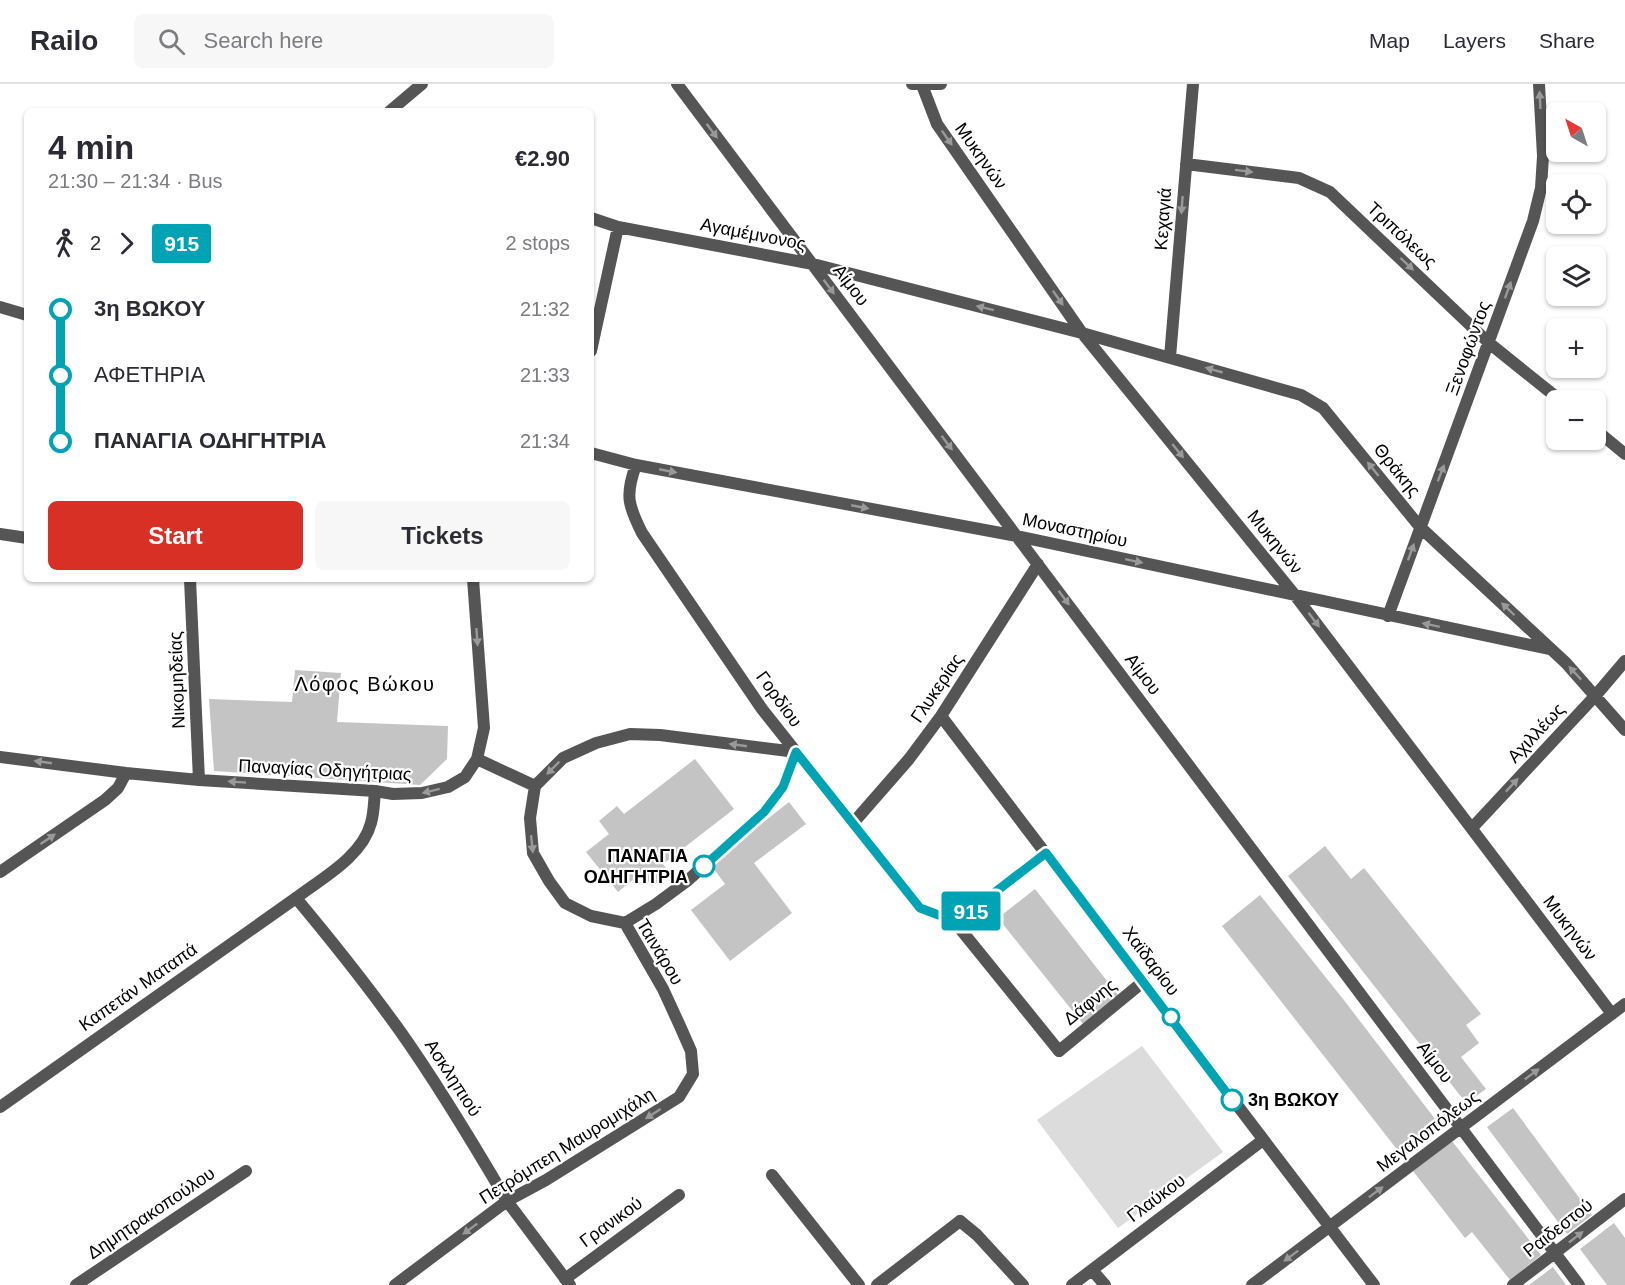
<!DOCTYPE html>
<html lang="en">
<head>
<meta charset="utf-8">
<style>
  body { margin:0; font-family:Arial,sans-serif; background:#f7f7f7; color:#2b2b33; height:100vh; display:flex; flex-direction:column; font-size:22px; white-space:nowrap }
  * { box-sizing:border-box; margin:0 }
  p { font-size:20px; color:#7c7c81 }
  .icon { flex:none; width:33px; height:33px; fill:none; stroke:currentColor; stroke-width:2; stroke-linecap:round; stroke-linejoin:round }
  .map { position:relative; flex:1; overflow:hidden }
  .sheet { position:absolute; left:24px; top:24px; width:570px; height:474px; display:flex; flex-direction:column; background:#fff; border-radius:9px; box-shadow:0 2px 4px #0004 }
  .sheet>* { flex:none }
  .badge { padding:0 12px; border-radius:4px; font-size:21px; line-height:39px }
  .needle { width:39px; rotate:321deg }
  .fabs { position:absolute; left:1546px; top:18px; display:grid; gap:12px }
  .fabs a { display:grid; place-items:center; width:60px; height:60px; border-radius:9px; background:#fff; box-shadow:0 2px 4px #0004; font-size:30px }
  .map>.badge { position:absolute; translate:-50% -50%; box-shadow:0 0 0 3px #fff }
  .legs { display:flex; align-items:center; gap:9px; height:66px; padding:0 24px; font-size:20px }
  .legs p { margin-inline-start:auto }
  .headline { display:flex; align-items:center; justify-content:space-between; height:102px; padding:0 24px }
  h1 { font-size:33px; font-weight:700; line-height:45px }
  .button { display:flex; gap:12px; margin-top:auto; padding:12px 24px }
  .button a { flex:1; height:69px; border-radius:9px; background:#d93025; color:#fff; font-size:24px; font-weight:700; line-height:69px; text-align:center }
  .button a+a { background:#f7f7f7; color:#2b2b33 }
  ul { padding:0 24px; list-style:none }
  li { display:flex; align-items:center; gap:21px; height:66px; font-size:22px }
  li i { display:grid; place-items:center; width:9px; height:100%; margin:0 8px; background:currentColor }
  li i::after { content:''; width:15px; height:15px; margin:-8px; border:4px solid; border-radius:50%; background:#fff }
  li p { margin-inline-start:auto }
  li:first-child i { background:linear-gradient(#0000 50%,currentColor 0) }
  li:last-child i { background:linear-gradient(currentColor 50%,#0000 0) }
  header { display:flex; align-items:center; gap:36px; box-sizing:border-box; height:84px; padding:0 30px; background:#fff; border-bottom:2px solid #e1e1e2 }
  header strong { font-size:28px }
  nav { display:flex; gap:33px; margin-inline-start:auto; font-size:21px }
  .search { width:420px; height:54px; background:#f7f7f7; display:flex; align-items:center; gap:15px; box-sizing:border-box; padding:0 21px; border-radius:9px; color:#7c7c81; font-size:22px }
  .map>svg:first-child { display:block }
  .green { fill:#dcdcdc }
  .building { fill:#c4c4c4 }
  .lines { fill:none; stroke-linecap:round; stroke-linejoin:round }
  .lane { stroke:#555; stroke-width:12 }
  .street { stroke:#555; stroke-width:12 }
  .oneway { fill:#999 }
  .line-1-casing { stroke:#fff; stroke-width:14 }
  .line-1 { stroke:#00a3b4; stroke-width:9 }
  .stop-1-dot { fill:#fff; stroke:#00a3b4; stroke-width:3 }
  .labels { text-anchor:middle; stroke-width:4.5; stroke-linejoin:round; paint-order:stroke }
  .street-label { font-size:18px; fill:#000; stroke:#fff }
  .stop-label { font-size:18px; font-weight:bold; fill:#000; stroke:#fff; text-anchor:end }
  .neighbourhood-label { font-size:20px; letter-spacing:1.5px; fill:#000; stroke:#fff }
</style>
</head>
<body>
<header>
<strong>Railo</strong>
<div class="search"><svg class="icon" aria-label="search" viewBox="0 0 24 24"><circle cx="10" cy="10" r="6"/><path d="M15 15l6 6"/></svg>Search here</div>
<nav><a>Map</a><a>Layers</a><a>Share</a></nav>
</header>
<div class="map">
<svg width="1625" height="1201" viewBox="0 0 1625 1201">
  <rect width="100%" height="100%" fill="#fff"/>
  <path class="green" d="M1142,962L1223,1068L1118,1144L1037,1036Z"/>
  <path class="building" d="M295,586L341,589L337,638L448,642L447,675L420,701L214,687L209,615L292,618Z
    M695,675L734,725L663,780L670,788L652,802L641,789L618,808L586,768L609,750L599,737L617,722L624,730Z
    M789,718L806,740L754,779L792,829L730,877L691,826L725,800L710,780Z
    M1325,762L1351,795L1364,784L1481,930L1466,941L1479,959L1461,973L1486,1005L1466,1019L1288,792Z
    M1035,805L1118,911L1083,940L998,834Z
    M1260,811L1343,915L1442,1044L1403,1073L1222,842Z
    M1513,1024L1592,1131L1567,1150L1487,1043Z
    M1452,1057L1541,1171L1510,1196L1472,1148L1465,1154L1413,1087Z
    M1614,1139L1625,1154V1201H1607L1580,1165Z
    M1553,1183L1566,1201H1529Z"/>
  <g class="lines">
    <path class="lane" d="M375,707C374,717 374,729 371,739C362,773 322,794 296,814C332,857 367,901 400,947C439,1002 473,1059 507,1117
      M953,836L1059,967
      M772,1091L859,1201
      M960,1137L977,1151L1023,1201
      M1092,1186L1105,1201
      M565,1195L679,1111
      M76,1201L246,1087
      M1072,1201L1263,1056"/>
    <path class="street" d="M677,0L1579,1201
      M912,0H941
      M922,1L937,40L1082,249L1294,510L1612,930
      M390,27L422,0
      M1186,80L1299,94L1330,108L1489,259L1560,316
      M591,134L618,143L813,180L1082,249L1301,311L1323,324L1420,443L1566,579L1625,646
      M0,223L27,231
      M591,267L618,143
      M1170,273L1193,0
      M1596,346L1625,370
      M591,369L636,381L1017,452L1549,565
      M636,381C625,411 628,421 642,449L762,625L920,824L953,836L968,829L1046,769
      M0,450L27,454
      M190,495L199,696
      M1388,532L1533,137L1541,104L1543,72L1539,0
      M941,632L1374,1201
      M0,673L126,689L199,696L375,707L393,710L422,709L448,703L465,693L477,675L484,644L473,495
      M477,675L535,702
      M535,702L563,674L596,659L630,650L660,651L796,668
      M854,738L909,675L941,632L1038,480
      M1472,744L1596,611L1625,577
      M0,788L105,716L118,704L126,689
      M625,839L656,820L687,797L764,728L783,703L796,668
      M1059,967L1144,897
      M0,1023L296,814
      M507,1117L570,1201
      M395,1201L507,1117L546,1096L679,1013L693,990L691,967L680,942L663,905L625,839L591,832L565,819L549,797L533,769L530,734L535,702
      M877,1201L960,1137
      M1252,1201L1625,920
      M1513,1201L1625,1115"/>
  </g>
  <defs><path id="oneway-solid" d="M-6-.8H1V-3.2L6.5 0L1 3.2V.8H-6Z" transform="scale(1.5)"/></defs>
  <g class="oneway">
    <use href="#oneway-solid" transform="translate(1540 16) rotate(-93)"/>
    <use href="#oneway-solid" transform="translate(712 47) rotate(53)"/>
    <use href="#oneway-solid" transform="translate(947 54) rotate(55)"/>
    <use href="#oneway-solid" transform="translate(1244 87) rotate(7)"/>
    <use href="#oneway-solid" transform="translate(1182 121) rotate(94)"/>
    <use href="#oneway-solid" transform="translate(1407 180) rotate(43)"/>
    <use href="#oneway-solid" transform="translate(829 203) rotate(53)"/>
    <use href="#oneway-solid" transform="translate(1508 206) rotate(-70)"/>
    <use href="#oneway-solid" transform="translate(1058 214) rotate(55)"/>
    <use href="#oneway-solid" transform="translate(985 224) rotate(-166)"/>
    <use href="#oneway-solid" transform="translate(1214 286) rotate(-164)"/>
    <use href="#oneway-solid" transform="translate(947 359) rotate(53)"/>
    <use href="#oneway-solid" transform="translate(1178 367) rotate(51)"/>
    <use href="#oneway-solid" transform="translate(1373 385) rotate(-129)"/>
    <use href="#oneway-solid" transform="translate(668 387) rotate(11)"/>
    <use href="#oneway-solid" transform="translate(1441 389) rotate(-69)"/>
    <use href="#oneway-solid" transform="translate(860 423) rotate(11)"/>
    <use href="#oneway-solid" transform="translate(1411 468) rotate(-70)"/>
    <use href="#oneway-solid" transform="translate(1134 477) rotate(12)"/>
    <use href="#oneway-solid" transform="translate(1064 514) rotate(53)"/>
    <use href="#oneway-solid" transform="translate(1508 525) rotate(-136)"/>
    <use href="#oneway-solid" transform="translate(1314 536) rotate(53)"/>
    <use href="#oneway-solid" transform="translate(1431 541) rotate(-168)"/>
    <use href="#oneway-solid" transform="translate(477 553) rotate(86)"/>
    <use href="#oneway-solid" transform="translate(1575 589) rotate(-133)"/>
    <use href="#oneway-solid" transform="translate(738 661) rotate(-172)"/>
    <use href="#oneway-solid" transform="translate(43 678) rotate(-172)"/>
    <use href="#oneway-solid" transform="translate(553 684) rotate(135)"/>
    <use href="#oneway-solid" transform="translate(237 698) rotate(-176)"/>
    <use href="#oneway-solid" transform="translate(1512 701) rotate(-47)"/>
    <use href="#oneway-solid" transform="translate(431 707) rotate(166)"/>
    <use href="#oneway-solid" transform="translate(48 755) rotate(-34)"/>
    <use href="#oneway-solid" transform="translate(532 760) rotate(84)"/>
    <use href="#oneway-solid" transform="translate(1532 990) rotate(-37)"/>
    <use href="#oneway-solid" transform="translate(653 1030) rotate(147)"/>
    <use href="#oneway-solid" transform="translate(1376 1108) rotate(-37)"/>
    <use href="#oneway-solid" transform="translate(470 1145) rotate(143)"/>
    <use href="#oneway-solid" transform="translate(1576 1153) rotate(-38)"/>
    <use href="#oneway-solid" transform="translate(1291 1172) rotate(143)"/>
  </g>
  <g class="lines">
    <g class="line-1-casing">
      <path id="line-1" d="M704,782L764,728L783,703L796,668L920,824L952,836L968,829L1046,769L1232,1016"/>
    </g>
    <use href="#line-1" class="line-1"/>
  </g>
  <g class="stop-1-dot">
    <circle cx="704" cy="782" r="10"/>
    <circle cx="1171" cy="933" r="8"/>
    <circle cx="1232" cy="1016" r="10"/>
  </g>
  <g class="labels">
    <g class="street-label">
      <text transform="translate(981 72) rotate(55)" y="6">Μυκηνών</text>
      <text transform="translate(1163 135) rotate(-86)" y="6">Κεχαγιά</text>
      <text transform="translate(753 150) rotate(11)" y="6">Αγαμέμνονος</text>
      <text transform="translate(1402 151) rotate(43)" y="6">Τριπόλεως</text>
      <text transform="translate(851 201) rotate(53)" y="6">Αίμου</text>
      <text transform="translate(1468 264) rotate(-70)" y="6">Ξενοφώντος</text>
      <text transform="translate(1397 386) rotate(51)" y="6">Θράκης</text>
      <text transform="translate(1075 446) rotate(12)" y="6">Μοναστηρίου</text>
      <text transform="translate(1275 458) rotate(51)" y="6">Μυκηνών</text>
      <text transform="translate(1143 590) rotate(53)" y="6">Αίμου</text>
      <text transform="translate(177 596) rotate(-92)" y="6">Νικομηδείας</text>
      <text transform="translate(937 604) rotate(-56)" y="6">Γλυκερίας</text>
      <text transform="translate(779 615) rotate(54)" y="6">Γορδίου</text>
      <text transform="translate(1536 649) rotate(-47)" y="6">Αχιλλέως</text>
      <text transform="translate(325 686) rotate(3)" y="6">Παναγίας Οδηγήτριας</text>
      <text transform="translate(1570 844) rotate(53)" y="6">Μυκηνών</text>
      <text transform="translate(660 868) rotate(59)" y="6">Ταινάρου</text>
      <text transform="translate(1151 877) rotate(53)" y="6">Χαϊδαρίου</text>
      <text transform="translate(138 903) rotate(-35)" y="6">Καπετάν Ματαπά</text>
      <text transform="translate(1090 918) rotate(-39)" y="6">Δάφνης</text>
      <text transform="translate(1435 978) rotate(53)" y="6">Αίμου</text>
      <text transform="translate(453 994) rotate(57)" y="6">Ασκληπιού</text>
      <text transform="translate(1428 1047) rotate(-37)" y="6">Μεγαλοπόλεως</text>
      <text transform="translate(567 1062) rotate(-32)" y="6">Πετρόμπεη Μαυρομιχάλη</text>
      <text transform="translate(1156 1114) rotate(-37)" y="6">Γλαύκου</text>
      <text transform="translate(151 1129) rotate(-34)" y="6">Δημητρακοπούλου</text>
      <text transform="translate(611 1138) rotate(-36)" y="6">Γρανικού</text>
      <text transform="translate(1558 1144) rotate(-38)" y="6">Ραιδεστού</text>
    </g>
    <g class="stop-label">
      <text x="688" y="778">ΠΑΝΑΓΙΑ<tspan x="688" dy="21">ΟΔΗΓΗΤΡΙΑ</tspan></text>
      <text x="1248" y="1022" text-anchor="start">3η ΒΩΚΟΥ</text>
    </g>
    <g class="neighbourhood-label">
      <text x="365" y="607">Λόφος Βώκου</text>
    </g>
  </g>
</svg>
<div class="fabs">
<a><svg class="needle" viewBox="-14 -14 28 28"><path d="M0-13l5 13h-10z" fill="#e53935"/><path d="M0 13l5-13h-10z" fill="#7c7c81"/></svg></a>
<a><svg class="icon" aria-label="locate" viewBox="0 0 24 24"><circle cx="12" cy="12" r="6"/><path d="M12 2v4M12 18v4M2 12h4M18 12h4"/></svg></a>
<a><svg class="icon" aria-label="layers" viewBox="0 0 24 24"><path d="M12 4l9 5-9 5-9-5zM3 14l9 5 9-5"/></svg></a>
<a>+</a>
<a>−</a>
</div>
<b class="badge" style="left:971px;top:827px;background:#00a3b4;color:#fff">915</b>
<section class="sheet">
<div class="headline"><div><h1>4 min</h1><p>21:30 – 21:34 · Bus</p></div><b>€2.90</b></div>
<div class="legs"><svg class="icon" aria-label="walk" viewBox="0 0 24 24"><circle cx="13" cy="4" r="2"/><path d="M13 8l-2 6 4 7M11 14l-3 7M7 12l3-4h3l4 4"/></svg>2<svg class="icon" aria-label="forward" viewBox="0 0 24 24"><path d="M9 5l7 7-7 7"/></svg><b class="badge" style="background:#00a3b4;color:#fff">915</b><p>2 stops</p></div>
<ul>
<li><i style="color:#00a3b4"></i><b>3η ΒΩΚΟΥ</b><p>21:32</p></li>
<li><i style="color:#00a3b4"></i><span>ΑΦΕΤΗΡΙΑ</span><p>21:33</p></li>
<li><i style="color:#00a3b4"></i><b>ΠΑΝΑΓΙΑ ΟΔΗΓΗΤΡΙΑ</b><p>21:34</p></li>
</ul>
<div class="button"><a>Start</a><a>Tickets</a></div>
</section>
</div>
</body>
</html>
